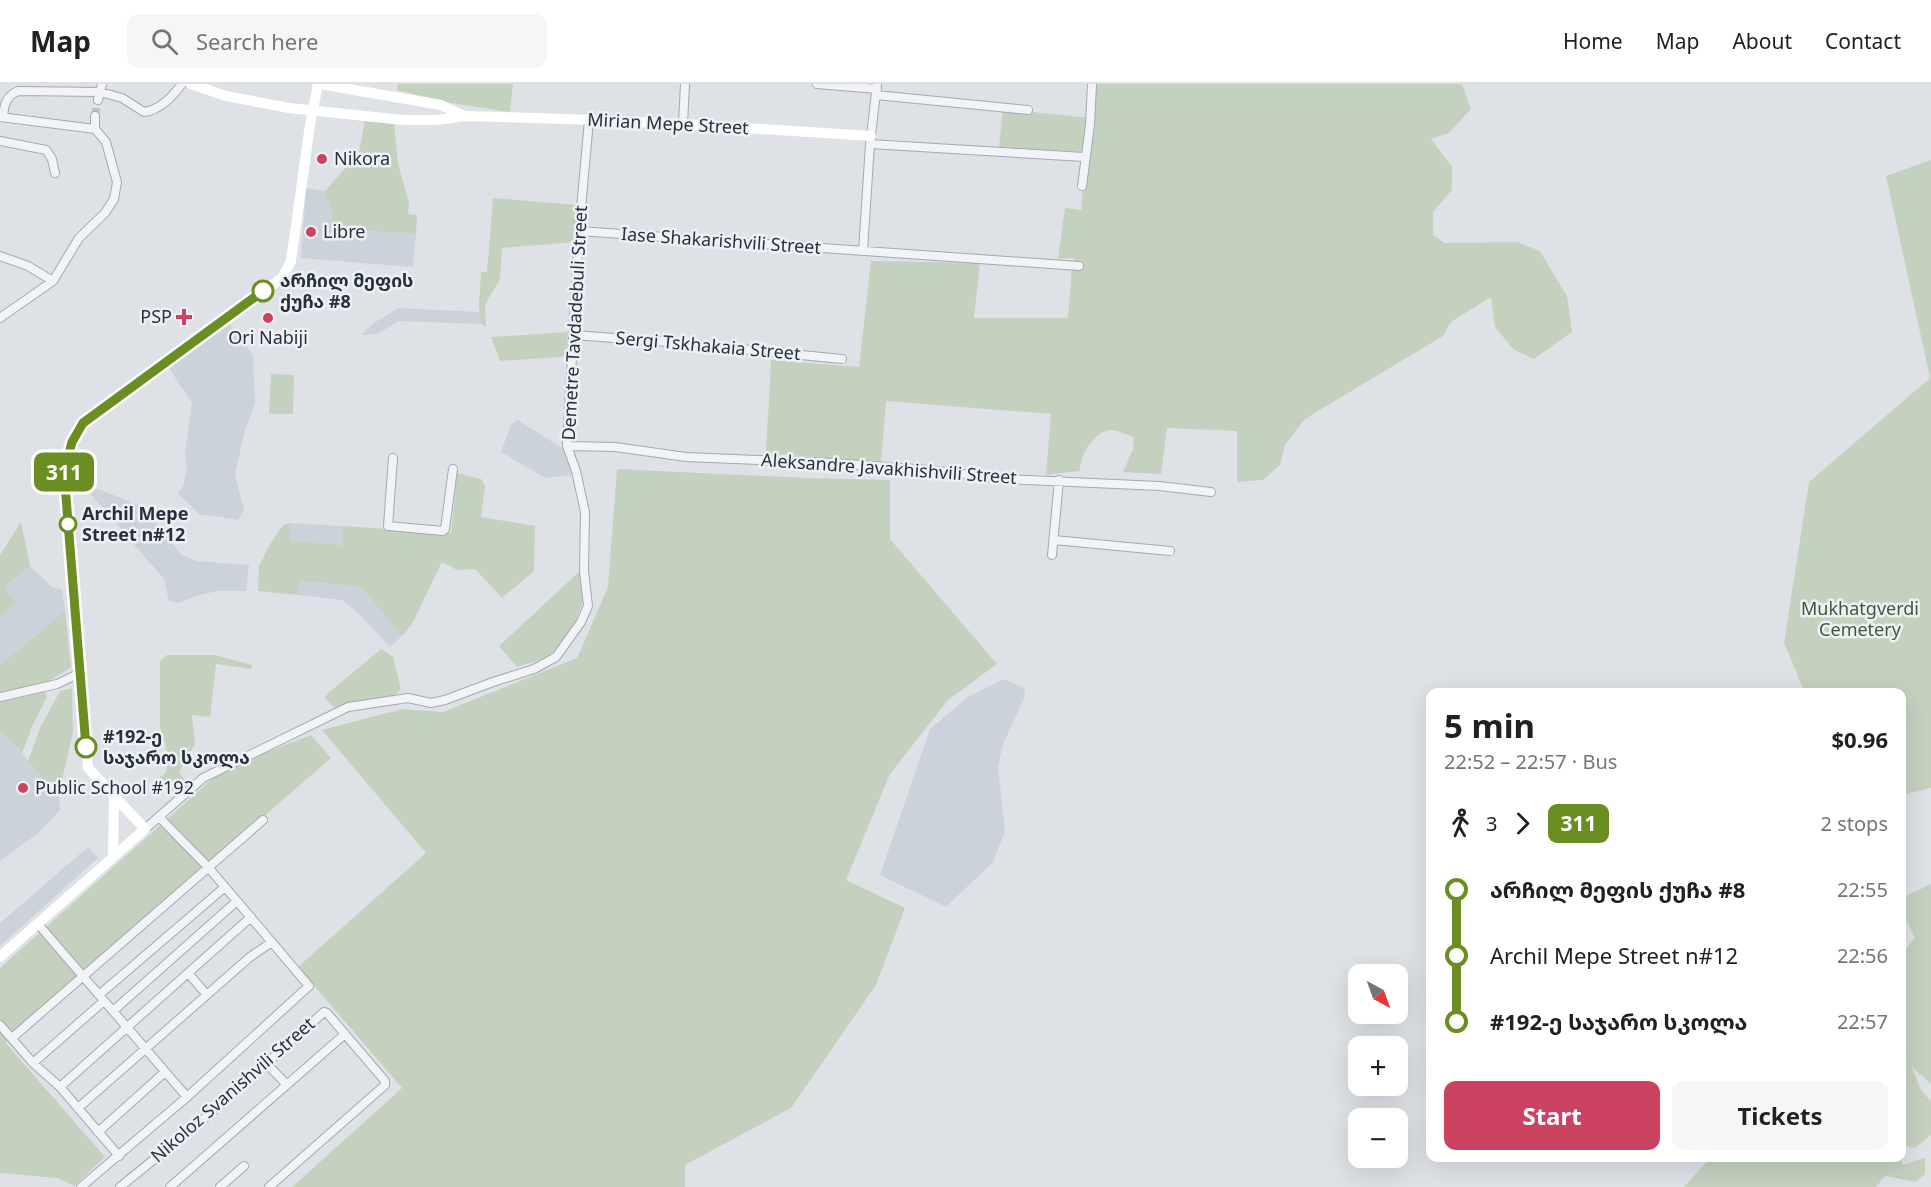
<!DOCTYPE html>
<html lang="en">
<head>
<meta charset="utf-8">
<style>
  body { margin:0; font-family:"Noto Sans","Noto Sans Georgian",sans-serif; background:#f6f6f6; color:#202124; height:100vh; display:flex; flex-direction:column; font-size:22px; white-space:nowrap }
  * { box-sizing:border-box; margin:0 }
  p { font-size:20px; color:#757577 }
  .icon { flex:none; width:33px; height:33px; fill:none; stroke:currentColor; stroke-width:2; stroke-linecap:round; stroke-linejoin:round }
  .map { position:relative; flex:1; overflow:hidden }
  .sheet { position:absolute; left:1426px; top:604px; width:480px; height:474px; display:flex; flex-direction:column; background:#fff; border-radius:12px; box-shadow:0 6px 24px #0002 }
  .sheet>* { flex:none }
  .badge { padding:0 12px; border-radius:9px; font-size:21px; line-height:39px }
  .needle { width:39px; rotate:139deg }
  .buttons { position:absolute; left:1348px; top:880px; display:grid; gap:12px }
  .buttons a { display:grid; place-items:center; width:60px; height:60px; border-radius:12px; background:#fff; box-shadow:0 6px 24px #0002; font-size:30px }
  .map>.badge { position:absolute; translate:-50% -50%; box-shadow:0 0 0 3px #fff }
  .legs { display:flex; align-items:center; gap:9px; height:66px; padding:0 18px; font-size:20px }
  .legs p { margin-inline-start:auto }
  .head { display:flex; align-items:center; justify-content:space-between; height:102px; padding:0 18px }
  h1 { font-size:33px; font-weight:700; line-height:45px }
  .action { display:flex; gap:12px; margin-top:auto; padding:12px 18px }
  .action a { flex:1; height:69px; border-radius:12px; background:#cc4361; color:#fff; font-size:24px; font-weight:700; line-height:69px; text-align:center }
  .action a+a { background:#f6f6f6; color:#202124 }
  ul { padding:0 18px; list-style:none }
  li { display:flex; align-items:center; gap:21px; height:66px; font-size:22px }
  li i { display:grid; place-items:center; width:9px; height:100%; margin:0 8px; background:currentColor }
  li i::after { content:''; width:15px; height:15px; margin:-8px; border:4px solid; border-radius:50%; background:#fff }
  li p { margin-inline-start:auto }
  li:first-child i { background:linear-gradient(#0000 50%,currentColor 0) }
  li:last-child i { background:linear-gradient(currentColor 50%,#0000 0) }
  header { display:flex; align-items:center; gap:36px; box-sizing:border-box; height:84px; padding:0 30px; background:#fff; border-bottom:2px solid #e0e0e0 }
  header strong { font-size:28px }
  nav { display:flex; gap:33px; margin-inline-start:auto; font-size:21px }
  .search { width:420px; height:54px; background:#f6f6f6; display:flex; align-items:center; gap:15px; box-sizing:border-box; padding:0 21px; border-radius:12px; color:#757577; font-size:22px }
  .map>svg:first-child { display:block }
  .built { fill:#ccd2d9 }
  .green { fill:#c5d1bf }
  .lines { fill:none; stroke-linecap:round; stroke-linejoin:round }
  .street-tunnel { stroke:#b9bfc5; stroke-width:8; stroke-dasharray:8 4; stroke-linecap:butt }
  .street-casing { stroke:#a3a9b1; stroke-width:10 }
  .street { stroke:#f1f3f6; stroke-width:8 }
  .secondary { stroke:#fff; stroke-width:10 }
  .line-1-casing { stroke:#fff; stroke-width:14 }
  .line-1 { stroke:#6b8e23; stroke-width:9 }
  .poi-dot { fill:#cc4361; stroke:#edf1f5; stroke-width:2 }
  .stop-1-dot { fill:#fff; stroke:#6b8e23; stroke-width:3 }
  .labels { text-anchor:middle; stroke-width:5; stroke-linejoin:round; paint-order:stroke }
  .street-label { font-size:18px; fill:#27313e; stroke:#edf1f5 }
  .poi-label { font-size:18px; fill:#27313e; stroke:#edf1f5; text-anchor:start }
  .stop-label { font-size:18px; font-weight:bold; fill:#27313e; stroke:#edf1f5; text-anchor:start }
  .park-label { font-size:18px; fill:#3e5935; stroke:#edf1f5 }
</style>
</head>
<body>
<header>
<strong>Map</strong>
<div class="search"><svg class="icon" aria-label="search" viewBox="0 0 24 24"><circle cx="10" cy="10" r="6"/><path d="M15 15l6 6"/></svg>Search here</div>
<nav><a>Home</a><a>Map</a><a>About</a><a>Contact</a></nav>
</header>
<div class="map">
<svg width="1931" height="1103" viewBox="0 0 1931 1103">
  <rect width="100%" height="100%" fill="#dee2e7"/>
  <path class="built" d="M306,104L324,107L333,130L332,145L416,150L413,183L301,174Z
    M398,224L480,228L481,240L399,237L377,250L361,251L374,239Z
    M226,240L230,241L253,271L255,319L244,349L235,391L244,426L238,436L199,430L177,409L183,402L187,384L185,368L192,319L169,284L171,279Z
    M518,336L562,364L573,391L545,394L501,368L511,341Z
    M93,403L141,422L182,471L197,477L249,481L246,507H218L199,511L179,519L169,517L164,495L88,407Z
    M290,439L342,442L343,461L290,456Z
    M30,482L52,503L62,506L65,527L0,581V508Z
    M298,497L361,503L402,552L390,563L357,528L342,516L298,511Z
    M1004,595L1024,604L1025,612L1003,660L998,683L1005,747L993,778L946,823L880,791L930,645L968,613Z
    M3,647L44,695L49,713L59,709L60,726L37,750L0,777V650Z
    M88,763L98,774L0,862V839Z"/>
  <path class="green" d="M398,0H513L510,28L450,19L397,6Z
    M1095,0H1462L1471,25L1449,49L1431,55L1452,83V106L1433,128V151L1445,159L1517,158L1540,167L1567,212L1572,248L1534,275L1513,265L1495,243L1491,213L1451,238L1443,252L1305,335L1285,361L1280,381L1263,396L1237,398V347L1167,344L1161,390L1123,388L1133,365L1134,353C1127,351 1117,346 1110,346C1094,348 1079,372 1080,387L1046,391L1051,330L886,317L881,379L766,369L771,276L859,283L871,177L980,179L974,234H1068L1072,184L1074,174L1058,175L1065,124L1081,126L1086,68L999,63L1003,25L1090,34Z
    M365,36L394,38L398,79L409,119L408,130L417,131L416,150L332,145L333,130L324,108L359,69Z
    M1931,76V704L1902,711V609H1805L1784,559L1809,398L1930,294L1886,92Z
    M493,114L579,121L577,158L502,164L500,195L485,221L486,243L481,240L479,222L481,188H487Z
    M568,248L566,271L562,273L500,277L491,253Z
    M271,290L294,291L293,330H269Z
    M617,385L808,394L890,396V455L997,580L948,616L890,690L846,796L905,824L876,901L791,1024L685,1081V1103H292L402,1004L298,883L426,769L322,646L402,625L443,628L577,574L608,503Z
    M457,389L481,395L485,402L481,433L535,442L534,487L502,514L475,485L457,486L442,478L412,540L402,552L361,503L299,497L298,511L258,507L259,482L270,460L283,441L290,439V456L343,461L342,442L451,449Z
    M21,438L30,482L4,504L16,519L2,531L0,529V471Z
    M582,485L584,514L575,540L549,573L517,583L499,562Z
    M65,527L71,583L47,599L0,607V581Z
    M381,565L393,573L401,605L394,612L334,624L325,614L327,610Z
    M167,571H215L252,581L251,585L216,580L210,633L192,631L195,660L179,688L185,697L170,711L160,694L166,688L168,671L160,643V577Z
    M72,604L73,648L59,709L49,713L44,695L28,677L40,644L60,607Z
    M44,607L47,613L33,641L22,669L3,648L0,650V617Z
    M311,651L331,674L5,958L105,1073L74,1102L57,1094L0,1089V884L213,694L267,668Z
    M1931,800V1000L1911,982L1920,1004L1931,1018V1051L1915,1064L1903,1061L1902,1074V870L1915,854L1902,826V814Z
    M1710,1074H1902V1081L1925,1074V1090L1916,1098L1885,1092L1876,1103H1684Z"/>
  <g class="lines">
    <path class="street-tunnel" d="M95,32L98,16"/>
    <g class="street-casing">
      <path id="street" d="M817,0L877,5
        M876,11L1028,26
        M98,16L102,0
        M0,33L95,45L106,58L117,98L114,115L105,129L79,154L53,197L0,234
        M3,33C4,21 6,12 18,7L100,8L122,14L144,28C160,26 172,13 182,0
        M683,40L685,0
        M95,45V32
        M0,57L46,66L52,75L55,89
        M870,60L1084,73
        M1082,102L1090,41L1092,0
        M579,147L1079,182
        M863,167L870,60L877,0
        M0,172L28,182L53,197
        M574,251L669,258L842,275
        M567,362L615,363L686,373L832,379L929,386L1005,395L1159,402L1211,408
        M393,374L388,442L443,447L445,445L453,385
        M1054,456L1170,467
        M1052,471L1059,396
        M0,613L57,600L80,589
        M159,733L208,783L309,902L187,1013
        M145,745L203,694L348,623L408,614L431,619L445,616L493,598L534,585L556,573L581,538L588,522L584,487L585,428L576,387L567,362L579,147L589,36
        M38,840L187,1013L81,1103
        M188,889L207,911
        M99,911L225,803
        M113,927L237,817
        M0,941L33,979L60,1003L119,1072
        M12,954L263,736
        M33,979L104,917
        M266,979L287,1001
        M60,1003L251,833
        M78,1024L250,873L272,858
        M98,1048L165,988
        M120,1103L205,1034L324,928L327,929L385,997V1001L269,1103
        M170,1103L345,950
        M220,1103L244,1082"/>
    </g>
    <use href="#street" class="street"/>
    <path class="secondary" d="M191,0L226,12L289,24L403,36H437L465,32L567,35L683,40L871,52
      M320,0L441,21L464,32
      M113,773L114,712
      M0,873L145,745L88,684L64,389L72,358L83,339L282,194L291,177L310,41L318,0"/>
  </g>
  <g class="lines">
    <g class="line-1-casing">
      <path id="line-1" d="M86,663L64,388L72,358L83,339L263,207"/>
    </g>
    <use href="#line-1" class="line-1"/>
  </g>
  <g class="poi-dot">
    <circle cx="322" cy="75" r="6"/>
    <circle cx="311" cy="148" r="6"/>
    <path d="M181 224h6v6h6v6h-6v6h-6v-6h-6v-6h6z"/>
    <circle cx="268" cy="234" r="6"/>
    <circle cx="23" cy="704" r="6"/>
  </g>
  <g class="stop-1-dot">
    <circle cx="263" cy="207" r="10"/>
    <circle cx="68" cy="440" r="8"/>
    <circle cx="86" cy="663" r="10"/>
  </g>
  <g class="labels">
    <g class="street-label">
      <text transform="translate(668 40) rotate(3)" y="6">Mirian Mepe Street</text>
      <text transform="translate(721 157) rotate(4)" y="6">Iase Shakarishvili Street</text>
      <text transform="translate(575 239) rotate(-87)" y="6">Demetre Tavdadebuli Street</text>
      <text transform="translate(708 262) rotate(5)" y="6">Sergi Tskhakaia Street</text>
      <text transform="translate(889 385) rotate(4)" y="6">Aleksandre Javakhishvili Street</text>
      <text transform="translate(233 1006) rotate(-41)" y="6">Nikoloz Svanishvili Street</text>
    </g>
    <g class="poi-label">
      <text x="334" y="81">Nikora</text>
      <text x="323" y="154">Libre</text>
      <text x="172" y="239" text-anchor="end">PSP</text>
      <text x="268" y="260" text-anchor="middle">Ori Nabiji</text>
      <text x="35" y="710">Public School #192</text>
    </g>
    <g class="stop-label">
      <text x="280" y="203">არჩილ მეფის<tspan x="280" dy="21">ქუჩა #8</tspan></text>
      <text x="82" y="436">Archil Mepe<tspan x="82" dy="21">Street n#12</tspan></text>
      <text x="103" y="659">#192-ე<tspan x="103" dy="21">საჯარო სკოლა</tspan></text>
    </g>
    <g class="park-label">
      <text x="1860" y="531">Mukhatgverdi<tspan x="1860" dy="21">Cemetery</tspan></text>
    </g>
  </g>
</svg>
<div class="buttons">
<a><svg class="needle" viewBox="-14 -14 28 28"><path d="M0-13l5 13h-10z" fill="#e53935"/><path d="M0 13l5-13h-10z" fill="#757577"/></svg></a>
<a>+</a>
<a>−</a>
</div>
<b class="badge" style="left:64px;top:388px;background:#6b8e23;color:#fff">311</b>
<section class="sheet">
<div class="head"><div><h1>5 min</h1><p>22:52 – 22:57 · Bus</p></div><b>$0.96</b></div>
<div class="legs"><svg class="icon" aria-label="walk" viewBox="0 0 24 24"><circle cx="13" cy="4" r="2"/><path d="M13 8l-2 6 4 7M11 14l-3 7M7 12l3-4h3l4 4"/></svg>3<svg class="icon" aria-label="forward" viewBox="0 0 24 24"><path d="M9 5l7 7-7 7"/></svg><b class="badge" style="background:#6b8e23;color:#fff">311</b><p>2 stops</p></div>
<ul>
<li><i style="color:#6b8e23"></i><b>არჩილ მეფის ქუჩა #8</b><p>22:55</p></li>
<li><i style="color:#6b8e23"></i><span>Archil Mepe Street n#12</span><p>22:56</p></li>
<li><i style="color:#6b8e23"></i><b>#192-ე საჯარო სკოლა</b><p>22:57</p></li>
</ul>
<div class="action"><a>Start</a><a>Tickets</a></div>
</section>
</div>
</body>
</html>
